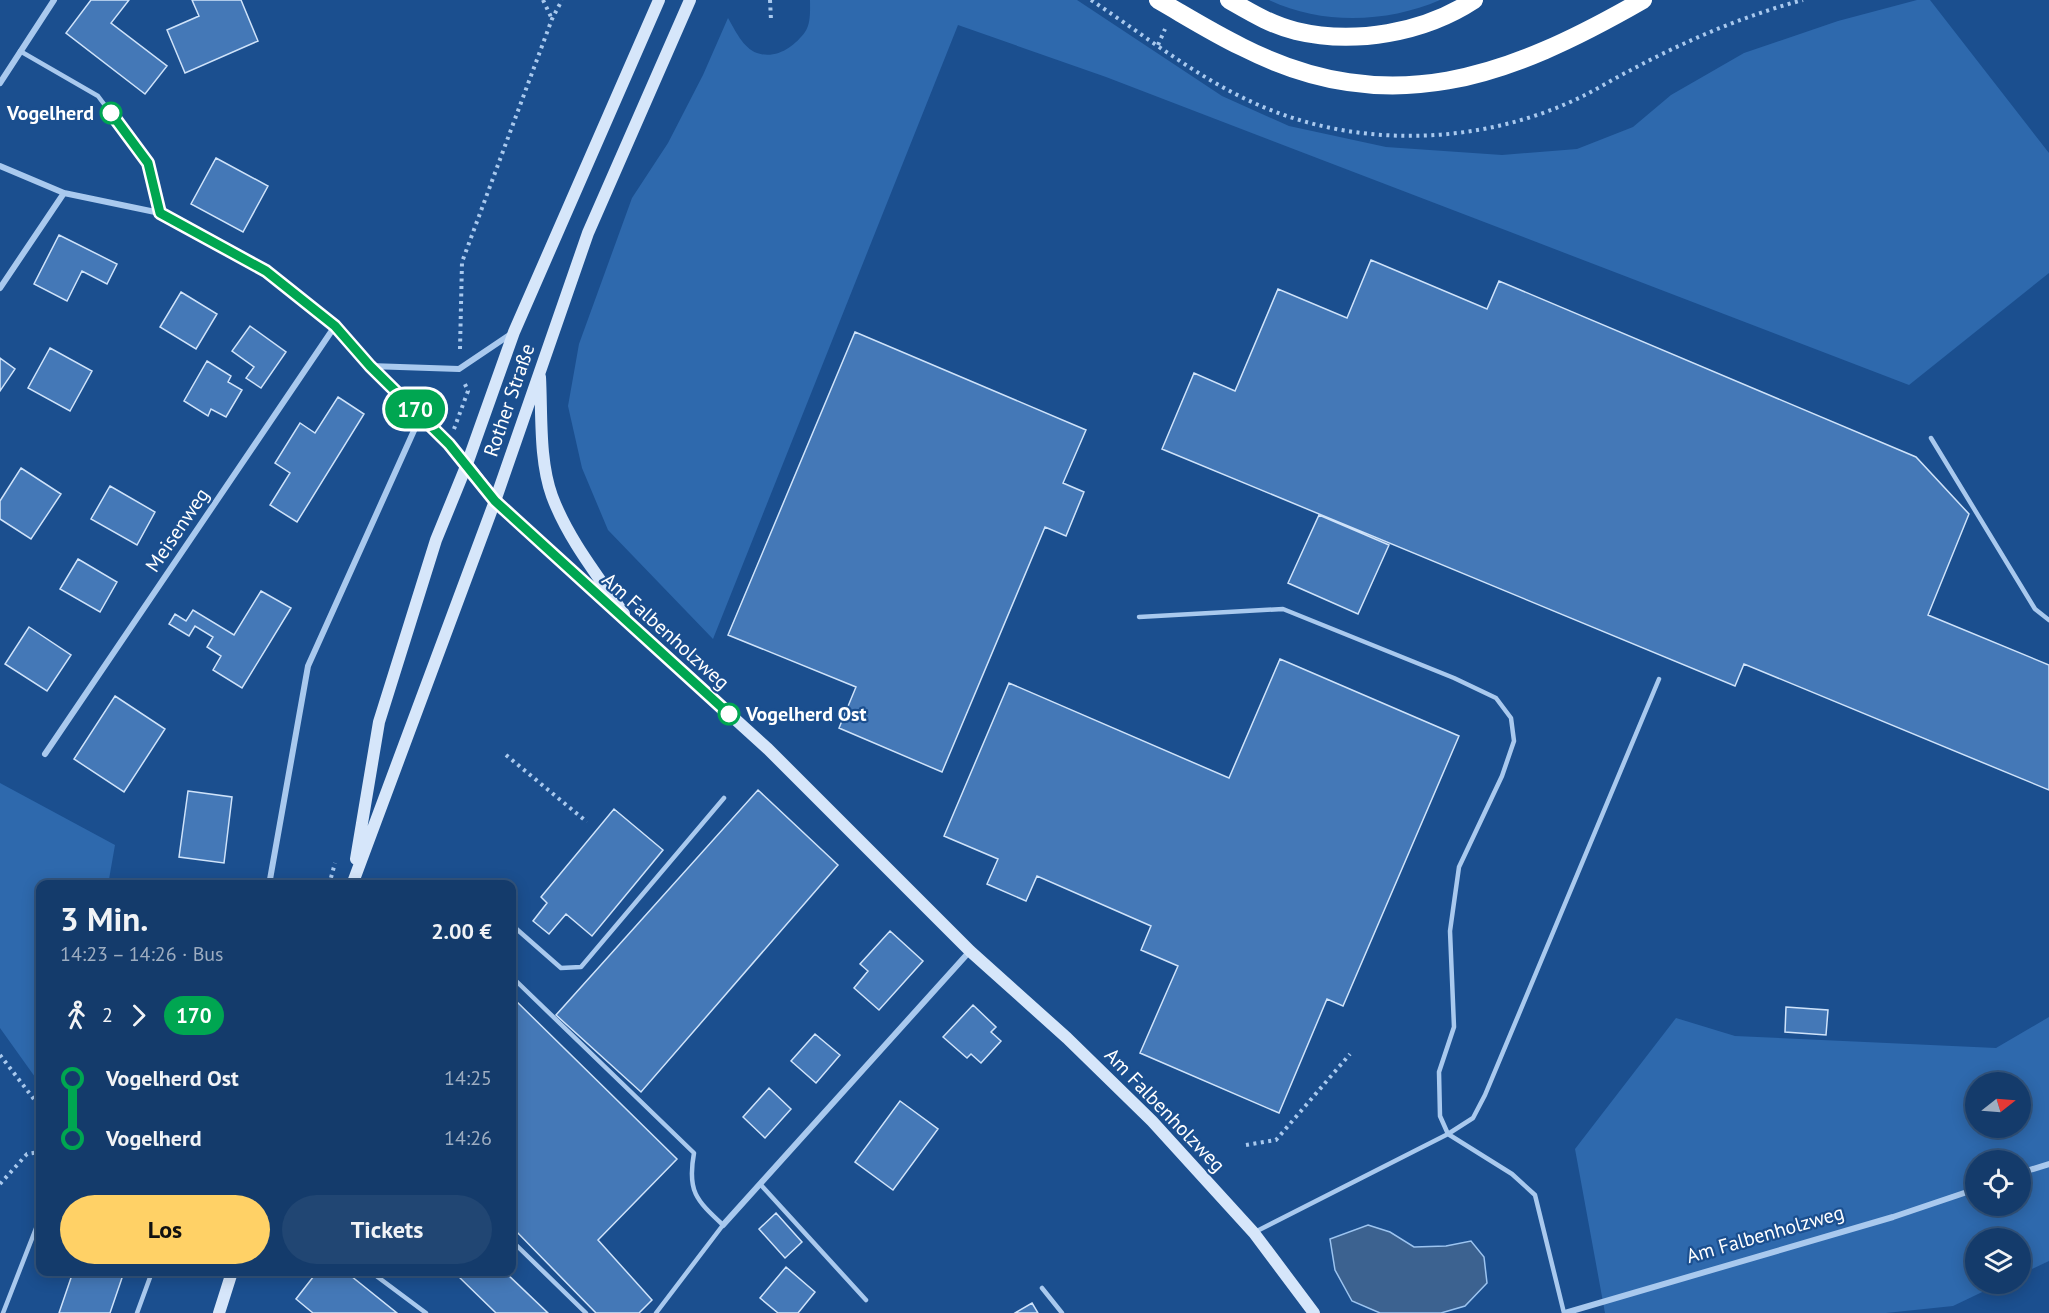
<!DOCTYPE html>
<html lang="de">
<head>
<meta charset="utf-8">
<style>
  body { margin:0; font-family:"PT Sans",sans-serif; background:#214673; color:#f1f3f6; height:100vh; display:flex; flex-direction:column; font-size:22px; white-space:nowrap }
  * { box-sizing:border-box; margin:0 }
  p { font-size:20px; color:#9dadc1 }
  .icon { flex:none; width:33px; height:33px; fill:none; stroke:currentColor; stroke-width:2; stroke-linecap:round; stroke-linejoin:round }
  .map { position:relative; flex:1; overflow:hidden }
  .panel { position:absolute; left:36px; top:880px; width:480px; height:396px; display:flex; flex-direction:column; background:#143b6b; border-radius:12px; box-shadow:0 3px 15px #0003,0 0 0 2px #33557e }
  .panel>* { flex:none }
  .badge { padding:0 12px; border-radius:20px; font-size:21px; line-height:39px }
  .needle { width:39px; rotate:73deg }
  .tools { position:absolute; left:1965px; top:1072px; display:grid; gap:12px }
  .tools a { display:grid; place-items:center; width:66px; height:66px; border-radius:50%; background:#143b6b; box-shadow:0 3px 15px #0003,0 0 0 2px #33557e; font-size:30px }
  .map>.badge { position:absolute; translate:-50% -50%; box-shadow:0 0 0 3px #fff }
  .legs { display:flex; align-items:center; gap:9px; height:66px; padding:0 24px; font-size:20px }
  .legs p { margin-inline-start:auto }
  .summary { display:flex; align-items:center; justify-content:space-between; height:102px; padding:0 24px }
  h1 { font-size:33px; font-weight:700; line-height:45px }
  .button { display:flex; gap:12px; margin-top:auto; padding:12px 24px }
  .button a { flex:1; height:69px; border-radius:36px; background:#ffd166; color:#111; font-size:24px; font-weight:700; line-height:69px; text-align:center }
  .button a+a { background:#214673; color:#f1f3f6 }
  ul { padding:0 24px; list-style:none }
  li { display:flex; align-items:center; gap:21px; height:60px; font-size:22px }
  li i { display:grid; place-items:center; width:9px; height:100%; margin:0 8px; background:currentColor }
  li i::after { content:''; width:15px; height:15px; margin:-8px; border:4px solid; border-radius:50%; background:#143b6b }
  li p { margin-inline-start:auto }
  li:first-child i { background:linear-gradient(#0000 50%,currentColor 0) }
  li:last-child i { background:linear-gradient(currentColor 50%,#0000 0) }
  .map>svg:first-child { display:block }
  .green { fill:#2e69ad; fill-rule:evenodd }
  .water { fill:#3c6290; stroke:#9cc4f0; stroke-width:1.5 }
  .building { fill:#4478b7; stroke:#cfe3fa; stroke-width:1.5 }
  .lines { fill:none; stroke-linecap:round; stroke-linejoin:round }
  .path { stroke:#a9c9ee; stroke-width:4; stroke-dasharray:3 4.5; stroke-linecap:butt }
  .lane { stroke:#a9c9ee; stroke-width:4.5 }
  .street { stroke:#a9c9ee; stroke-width:6 }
  .secondary { stroke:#d6e6fa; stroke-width:12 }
  .highway { stroke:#fff; stroke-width:18 }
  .line-1-casing { stroke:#fff; stroke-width:14 }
  .line-1 { stroke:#00a651; stroke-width:9 }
  .stop-1-dot { fill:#fff; stroke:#00a651; stroke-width:3 }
  .labels { text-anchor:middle; stroke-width:4.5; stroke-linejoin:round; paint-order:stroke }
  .stop-label { font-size:20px; font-weight:bold; fill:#fff; stroke:#1b4f8f; text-anchor:end }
  .street-label { font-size:20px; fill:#fff; stroke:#1b4f8f }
</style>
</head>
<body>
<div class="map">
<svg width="2049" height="1313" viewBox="0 0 2049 1313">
  <rect width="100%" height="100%" fill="#1b4f8f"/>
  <path class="green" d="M810,0H1077L1222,96L1289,126L1386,147L1502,155L1577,149L1633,127L1671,95L1744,53L1838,21L1917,0H1930L2049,153V273L1909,385L1106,77L958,25L713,639L608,530L582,468L568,406L579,344L632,198L668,143L703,75L728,18C735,30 743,48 757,53C776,60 795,46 805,32C811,24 810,10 810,0Z
    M1269,0H1440C1387,23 1322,25 1269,0Z
    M0,783L115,845L108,885H40V1084L0,1028Z
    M2049,1017V1261L2021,1274L2020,1239H1976V1284H1999L1953,1306L1886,1313H1605L1575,1149L1676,1018L1735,1036L1996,1048ZM1976,1083H2020V1128H1976ZM1976,1161H2020V1206H1976Z"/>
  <path class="water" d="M1368,1225L1390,1232L1414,1247L1446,1246L1471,1241L1484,1257L1487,1283L1465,1306L1441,1313H1380L1352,1301L1335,1270L1330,1239Z"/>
  <path class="building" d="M91,0H129L111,23L167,66L145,94L66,33Z
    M192,0H241L258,41L185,73L167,30L199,16Z
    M216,158L268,186L243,232L191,204Z
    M59,235L117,264L107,284L82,271L67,301L34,284Z
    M1371,260L1487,309L1499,281L1916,457L1969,514L1928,615L2049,665V790L1744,664L1735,686L1162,449L1194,373L1235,391L1278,289L1347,318Z
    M181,292L217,314L196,349L160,327Z
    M250,326L286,352L261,388L246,378L254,367L232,351Z
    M855,332L1086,430L1063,483L1084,492L1066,536L1045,527L942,772L839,728L856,687L728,635Z
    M50,348L92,371L70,411L28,388Z
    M0,358L15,369L0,391Z
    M207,361L231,376L228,382L242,390L226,417L211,409L208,416L184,401Z
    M338,397L364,414L297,522L270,505L290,473L275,463L300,423L315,433Z
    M21,468L61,494L31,539L0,519V501Z
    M110,486L155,512L137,545L91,519Z
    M1319,515L1389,545L1358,614L1288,583Z
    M78,559L117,582L100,612L60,589Z
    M261,591L291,608L242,688L213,670L221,656L207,647L213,637L195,626L189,636L169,624L175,614L186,621L193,610L234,635Z
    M29,627L71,655L47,691L5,664Z
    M1280,659L1459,736L1343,1006L1327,999L1279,1113L1140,1053L1178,966L1141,950L1151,926L1037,876L1026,901L987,884L998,859L944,836L1009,683L1229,778Z
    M115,696L165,729L124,792L74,759Z
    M758,790L838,865L641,1092L556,1015Z
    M188,791L232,797L224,863L179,857Z
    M614,809L663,850L592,936L566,914L549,934L533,921L547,903L541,897Z
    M890,931L923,961L879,1010L854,988L868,971L860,964Z
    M512,997L677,1159L598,1240L652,1300L639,1313H596L512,1227Z
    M973,1005L996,1027L991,1032L1001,1041L981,1063L971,1054L967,1058L943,1037Z
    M1786,1007L1828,1010L1826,1035L1785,1032Z
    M815,1034L840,1055L816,1083L791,1061Z
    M769,1088L791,1109L765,1138L743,1117Z
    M900,1101L938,1129L893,1190L855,1162Z
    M776,1213L802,1242L785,1258L759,1229Z
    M786,1267L815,1292L798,1313H778L760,1298Z
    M73,1272H124L110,1313H59Z
    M317,1272H346L397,1313H313L296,1299Z
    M463,1272H505L548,1313H496L459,1277Z
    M1032,1303L1038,1313H1015Z"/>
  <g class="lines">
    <path class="path" d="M543,0L552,19
      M770,0L771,20
      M1091,0C1144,35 1195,76 1252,102C1355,150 1482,146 1583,96C1599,88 1615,78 1631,70C1685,41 1743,16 1803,0
      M1158,45L1165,29
      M460,349L462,262L552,19L562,0
      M454,429L468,391L464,382
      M506,755L587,822
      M329,885L335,863
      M0,1055L40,1107
      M1246,1145L1276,1140L1350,1054
      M0,1184L27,1154L40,1152"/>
    <path class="lane" d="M20,51L98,96L148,163L160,213
      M1931,438L2035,609L2049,620
      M1139,617L1283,609L1454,678L1496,698L1511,718L1514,741L1502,776L1459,867L1450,931L1454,1027L1439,1072L1440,1116L1448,1134L1512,1174L1535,1195L1564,1313
      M512,925L561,968L581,967L724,798
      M512,977L694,1153C687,1191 696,1200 723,1225L656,1313
      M760,1184L866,1300
      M1255,1232L1448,1134L1473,1118L1485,1095L1659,679
      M512,1241L586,1313
      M371,1272L426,1313
      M1042,1288L1062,1313
      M3,1313L40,1218
      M137,1313L152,1272"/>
    <path class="street" d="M0,83L54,0
      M0,166L64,193L160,213L265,271L335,326L370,366L466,463
      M0,288L64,193
      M370,366L459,369L511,334
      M45,754L335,326
      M269,885L308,666L421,415
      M2020,1173L2049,1164
      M723,1225L970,951
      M1565,1313L1893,1217L1976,1189"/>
    <path class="secondary" d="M540,377C542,415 539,460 552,496C568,539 598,576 624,614
      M467,464L495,501L768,749L970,951L1067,1038L1152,1121L1254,1233L1314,1313
      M356,859L379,722L436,540L467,464L514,332L659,0
      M352,885L495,501L588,233L690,0
      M219,1313L232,1272"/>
    <path class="highway" d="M1158,0C1186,16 1213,33 1242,47C1390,122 1509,77 1643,0
      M1229,0C1250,12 1271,25 1296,31C1354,45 1424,33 1474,0"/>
  </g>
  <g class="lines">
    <g class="line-1-casing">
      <path id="line-1" d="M111,113L148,163L160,213L266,271L335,326L370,366L449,444L495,501L729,714"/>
    </g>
    <use href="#line-1" class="line-1"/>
  </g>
  <g class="stop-1-dot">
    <circle cx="111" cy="113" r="10"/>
    <circle cx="729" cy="714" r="10"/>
  </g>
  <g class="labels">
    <g class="stop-label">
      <text x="94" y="120">Vogelherd</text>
      <text x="746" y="721" text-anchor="start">Vogelherd Ost</text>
    </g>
    <g class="street-label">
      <text transform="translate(509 400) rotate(-71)" y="7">Rother Straße</text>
      <text transform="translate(177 530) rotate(-56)" y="7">Meisenweg</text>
      <text transform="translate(666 631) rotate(42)" y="7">Am Falbenholzweg</text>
      <text transform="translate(1165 1110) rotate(46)" y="7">Am Falbenholzweg</text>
      <text transform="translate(1765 1234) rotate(-16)" y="7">Am Falbenholzweg</text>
    </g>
  </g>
</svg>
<div class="tools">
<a><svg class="needle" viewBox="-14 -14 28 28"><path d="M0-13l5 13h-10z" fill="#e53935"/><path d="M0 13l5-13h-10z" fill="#9dadc1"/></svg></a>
<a><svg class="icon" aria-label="locate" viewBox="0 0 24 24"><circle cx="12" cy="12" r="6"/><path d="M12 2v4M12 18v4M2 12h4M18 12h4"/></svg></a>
<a><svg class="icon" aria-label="layers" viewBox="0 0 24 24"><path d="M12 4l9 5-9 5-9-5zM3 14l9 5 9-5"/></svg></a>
</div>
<b class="badge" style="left:415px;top:409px;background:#00a651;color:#fff">170</b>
<section class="panel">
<div class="summary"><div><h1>3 Min.</h1><p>14:23 – 14:26 · Bus</p></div><b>2.00 €</b></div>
<div class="legs"><svg class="icon" aria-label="walk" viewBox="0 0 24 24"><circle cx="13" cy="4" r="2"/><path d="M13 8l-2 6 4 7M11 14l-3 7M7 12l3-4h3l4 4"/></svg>2<svg class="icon" aria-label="forward" viewBox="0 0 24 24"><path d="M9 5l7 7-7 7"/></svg><b class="badge" style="background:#00a651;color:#fff">170</b></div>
<ul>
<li><i style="color:#00a651"></i><b>Vogelherd Ost</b><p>14:25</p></li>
<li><i style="color:#00a651"></i><b>Vogelherd</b><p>14:26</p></li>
</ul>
<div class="button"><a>Los</a><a>Tickets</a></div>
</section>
</div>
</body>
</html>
